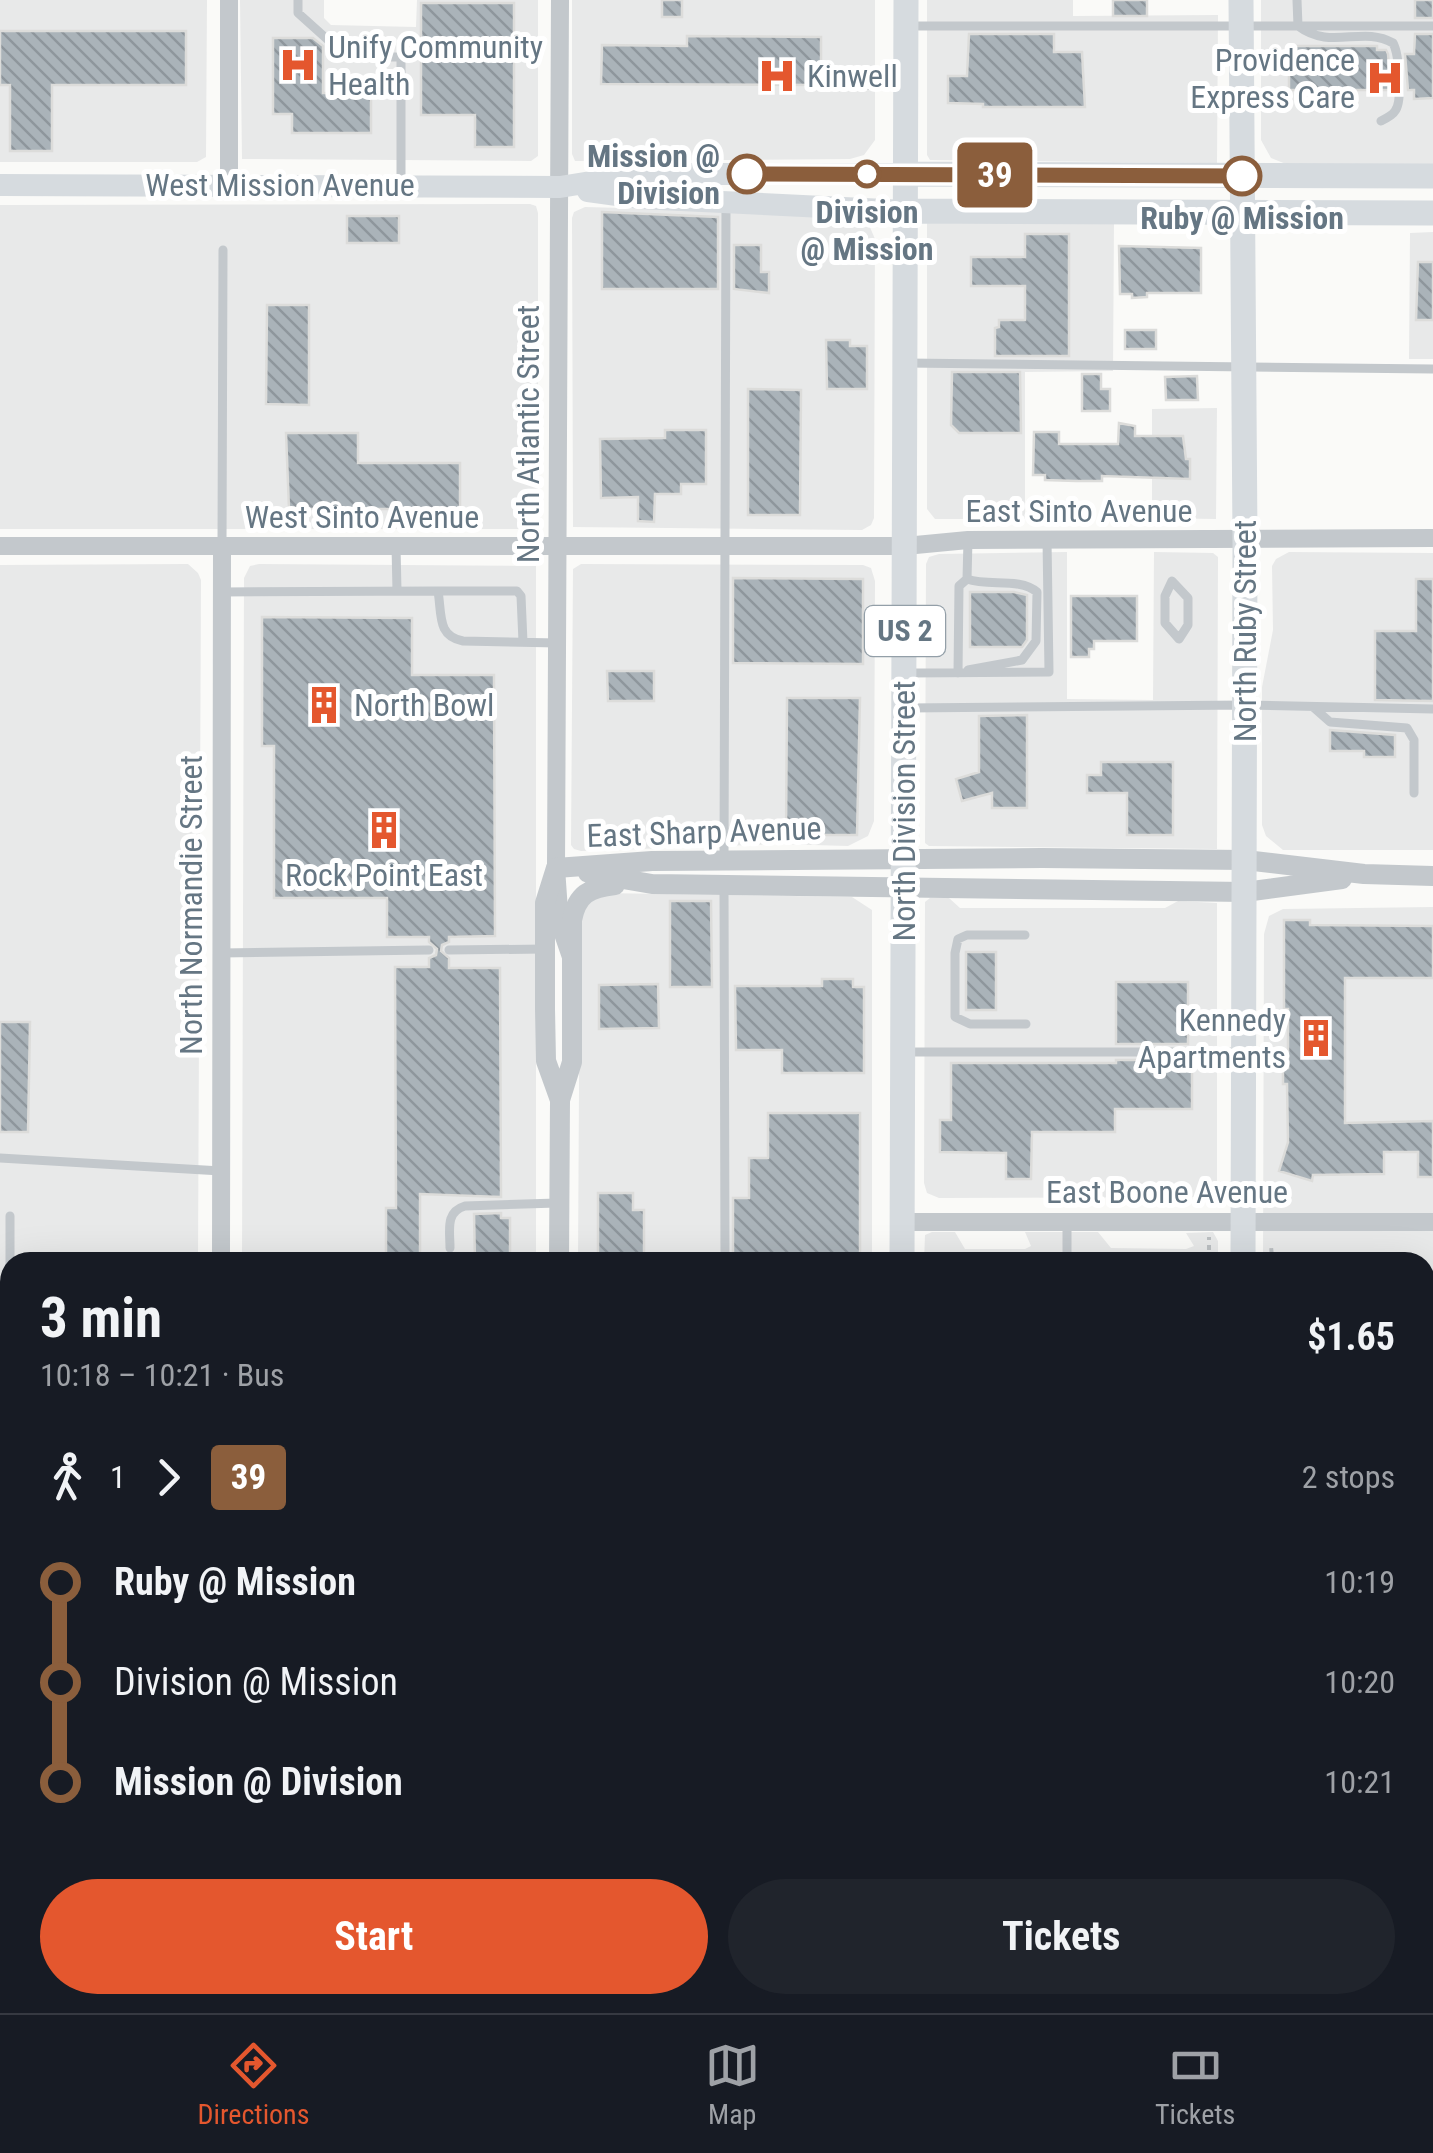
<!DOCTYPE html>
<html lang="en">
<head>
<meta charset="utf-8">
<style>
  body { margin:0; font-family:"Roboto Condensed",sans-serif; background:#20242c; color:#f1f3f6; height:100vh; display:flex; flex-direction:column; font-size:38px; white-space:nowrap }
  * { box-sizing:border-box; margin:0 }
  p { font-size:32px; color:#9ea1a6 }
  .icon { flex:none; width:55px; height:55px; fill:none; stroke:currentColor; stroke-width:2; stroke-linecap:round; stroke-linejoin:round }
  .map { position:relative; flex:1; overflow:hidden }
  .drawer { position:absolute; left:0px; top:1252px; width:1435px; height:762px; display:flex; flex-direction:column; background:#171b24; border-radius:30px 30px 0 0; box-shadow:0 10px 40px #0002 }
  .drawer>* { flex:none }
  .badge { padding:0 20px; border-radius:8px; font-size:35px; line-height:65px }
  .map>.badge { position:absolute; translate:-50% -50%; box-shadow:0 0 0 5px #fff }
  .legs { display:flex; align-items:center; gap:15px; height:110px; padding:0 40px; font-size:32px }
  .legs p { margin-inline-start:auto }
  .overview { display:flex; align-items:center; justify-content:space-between; height:170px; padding:0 40px }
  h1 { font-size:55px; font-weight:700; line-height:75px }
  .button { display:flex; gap:20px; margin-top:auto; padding:20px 40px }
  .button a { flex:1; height:115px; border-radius:60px; background:#e4572e; color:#fff; font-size:40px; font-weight:700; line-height:115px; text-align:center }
  .button a+a { background:#20242c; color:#f1f3f6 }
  ul { padding:0 40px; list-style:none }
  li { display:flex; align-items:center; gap:35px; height:100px; font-size:38px }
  li i { display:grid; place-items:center; width:15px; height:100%; margin:0 12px; background:currentColor }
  li i::after { content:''; width:25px; height:25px; margin:-12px; border:8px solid; border-radius:50%; background:#171b24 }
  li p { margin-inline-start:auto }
  li:first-child i { background:linear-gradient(#0000 50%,currentColor 0) }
  li:last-child i { background:linear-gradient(currentColor 50%,#0000 0) }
  .tabs { display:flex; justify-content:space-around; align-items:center; height:140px; border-top:2px solid #363941; background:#171b24; font-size:28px; color:#9ea1a6 }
  .tabs a { display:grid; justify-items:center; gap:5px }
  .tabs .active { color:#e4572e }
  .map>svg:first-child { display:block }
  .built { fill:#e8e9e9 }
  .building { fill:url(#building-back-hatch); stroke:#dcdcda; stroke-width:2.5 }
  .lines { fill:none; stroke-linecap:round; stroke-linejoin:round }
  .path { stroke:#bbbfc2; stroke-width:4; stroke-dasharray:5 5; stroke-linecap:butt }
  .service { stroke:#c3c8cc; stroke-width:9 }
  .minor { stroke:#c3c8cc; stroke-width:18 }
  .tertiary { stroke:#c3c8cc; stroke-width:20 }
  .secondary { stroke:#d6dbdf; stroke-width:22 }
  .primary { stroke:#d6dbdf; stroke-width:25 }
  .line-1-casing { stroke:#fff; stroke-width:22 }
  .line-1 { stroke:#8b5e3c; stroke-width:15 }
  .stop-1-dot { fill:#fff; stroke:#8b5e3c; stroke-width:5 }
  .labels { text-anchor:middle; stroke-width:10; stroke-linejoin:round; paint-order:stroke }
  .shield { fill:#fff; stroke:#939fa8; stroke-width:2.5 }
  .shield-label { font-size:30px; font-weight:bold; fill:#657683 }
  .poi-label { font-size:32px; fill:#657683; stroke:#fff; text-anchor:start }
  .stop-label { font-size:32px; font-weight:bold; fill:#657683; stroke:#fff }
  .street-label { font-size:32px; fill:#657683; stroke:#fff }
</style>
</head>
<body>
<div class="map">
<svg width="1433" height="2013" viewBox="0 0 1433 2013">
  <defs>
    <pattern id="building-back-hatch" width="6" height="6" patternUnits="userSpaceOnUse" patternTransform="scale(2.5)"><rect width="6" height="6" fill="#aab3b9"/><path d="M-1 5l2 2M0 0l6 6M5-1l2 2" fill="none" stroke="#8e969c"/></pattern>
  </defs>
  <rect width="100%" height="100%" fill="#fafaf8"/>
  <path class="built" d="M0,0H207L206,157L197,162H0Z
    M240,0H324V18L331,25L416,27L417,0H538V156L531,161L242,159Z
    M572,0H875V140L864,155L850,159L575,161L572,154Z
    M927,0H1073V16L1218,15L1217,163L930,160L927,155Z
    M1261,0H1433V164H1286L1271,158L1261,140Z
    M530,204L536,206L538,213V521L534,529H0V205Z
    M585,207L732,211L860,220L869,225L875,239L874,518L871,525L862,530L573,527L572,218L574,212Z
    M1114,221L1113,371L1025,372V519H935L927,509V222Z
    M1433,232V359H1409L1410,233Z
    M1217,408L1216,519L1152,518V409Z
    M1067,552V699L1153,700L1154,552L1213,553L1218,557L1217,849L929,846L925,843L926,564L929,557L939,554Z
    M1289,552L1433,553V850H1283L1266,836L1262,825V687L1273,630L1272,566L1276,559Z
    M188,564L198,573L201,580L198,1262H10V1302L0,1301V565Z
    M259,564L536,566V1262H242L244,578L250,566Z
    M581,564L863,565L871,568L875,581L874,821L868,836L848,846L779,844L581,851L574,849L571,845L573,569Z
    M601,893L852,897L872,910V1262H578L580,914L582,904Z
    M930,898H949L960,908H1165L1178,901L1217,903V1197L939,1198L927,1193L924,1183L925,902Z
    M1433,907V2013H1377V2005H1425V1262H1263L1264,934L1269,916L1283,909Z
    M932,1232H955L965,1249H1025L1031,1246L1025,1232H1098L1111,1248L1186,1249L1194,1246L1186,1233L1213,1232L1218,1241V1262H924L925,1235Z
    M0,1347H10V1912H0Z
    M0,1951H10V2005H869V2013H0Z
    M917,2005H1200L1197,2013H916Z"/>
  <path class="building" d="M662,0H682V17H662Z
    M1113,0H1147V16H1113Z
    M1415,0H1433V18H1415Z
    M421,3H514V147H475V115H421Z
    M0,31H186V85H52V151H10V85H0Z
    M969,34H1054V52H1082L1085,107H983V104L948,103V76H967Z
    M1415,34H1433V98L1414,99V90H1408L1405,54H1414Z
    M687,36L821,37V85L601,84L602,45L687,46Z
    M273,38H313L323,46V93H371V133H292V114H273Z
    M1289,46H1377V50H1386L1388,54L1391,90H1289Z
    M602,212L718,217V289H602Z
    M347,216H399V243H347Z
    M1025,234H1069V356H995V328L999,327V320H1025V286H971V257H1025Z
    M734,245H761V272H769V293L734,289Z
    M1119,246L1201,248V293H1147V297L1132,298V294H1120Z
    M1418,262H1433V320H1416Z
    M267,305H309V405L266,404Z
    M1125,330H1156V349H1125Z
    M826,340H850V346H867V389H827Z
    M952,372H1020L1021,433H959L951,425Z
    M1082,374H1101V389H1110V411H1082Z
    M1197,376L1198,400H1166L1165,377Z
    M748,389L801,390L800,515H748Z
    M1119,423L1135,426V436H1183L1186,459H1190V479L1102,476V481H1076L1045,480V475H1033L1034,432H1059V444H1118Z
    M665,430H706V484H681V494H655L654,522L638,521V497L601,498L600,439L665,438Z
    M286,433H358V463H460V509H289Z
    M733,578L863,579V664L733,663Z
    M1416,579H1433V701L1375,700V631H1416Z
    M970,592H1014L1027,595V640L1022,647H970Z
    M1071,596H1137V641H1094V649H1089V657H1071Z
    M262,617L412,618V675H494L495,936L449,937V942L442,945L441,951L449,958V968H500L501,1197L420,1194V1262H386V1208H396L395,967H429V958L436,955L437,949L429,942V937H387V898H274V746H262Z
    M607,671H654V701H608Z
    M787,698H860L857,835H786Z
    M1027,715V808H992V793L962,801L956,779L979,772V716Z
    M1330,730L1395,735V757H1364V751H1330Z
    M1101,762H1173V835H1127V793H1087V775H1101Z
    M670,901H711L712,987H670Z
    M1284,920H1310V925L1433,926V978H1345V1123L1433,1121V1177H1418V1152H1384V1174L1313,1175L1312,1181L1279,1171L1288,1142L1287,1084H1283V1068H1288V1009H1284Z
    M966,952H996V1010H966Z
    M822,979H853V987H864V1073H782V1050H736L735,986H822Z
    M1116,982H1188V1044H1116Z
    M658,984L659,1028L599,1029V985Z
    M0,1022H30L28,1132H0Z
    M1116,1060H1188V1064H1192V1109H1115V1132H1032L1031,1179H1006V1153L940,1152V1120H951V1063H1116Z
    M768,1113H860V1262H733V1198H749V1158H768Z
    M598,1193H633V1210H644V1262H598Z
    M501,1213V1218H510V1262H475L474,1214Z"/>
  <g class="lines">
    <path class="path" d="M834,88H872
      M1270,1182L1272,1200
      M1210,1185L1211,1197
      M1209,1250V1237
      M1266,1256L1272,1257L1271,1246
      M1209,1257L1218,1256
      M1039,1262V1252
      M1428,1592L1426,1887H1433"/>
    <path class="service" d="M298,0V13L347,57H401V186
      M1297,0L1298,26C1331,51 1362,25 1393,43C1399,54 1403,101 1395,111C1393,115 1385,119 1381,121
      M909,26H1433
      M906,363L1433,369
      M396,546L397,591
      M222,547L223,250
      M967,579C989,587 1019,577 1037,592L1036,641L1022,660L968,670
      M1172,581L1188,598V625L1179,639L1165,623V596Z
      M222,592L438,591
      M523,642L521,596L517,591H438C442,615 437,636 463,641L557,643
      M909,673L1049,672L1047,540
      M958,673L959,586L967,579L968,540
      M1313,707L1330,722L1407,728L1414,740V793
      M908,708L1245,705L1433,709
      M724,860L726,202
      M724,885L725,1262
      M1025,935H967L958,939L955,953V1017L970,1024H1026
      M449,950L545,949
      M221,953L429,950
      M906,1052H1240
      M0,1158L221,1171
      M10,1216V1305
      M450,1248C450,1230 445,1212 465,1206L557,1203
      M1067,1262V1222
      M0,1555H10
      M0,1630H10
      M0,1692H10
      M0,1800H10
      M0,1864H10
      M1286,2005V2013
      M957,2013L959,2005"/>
    <path class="minor" d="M229,0V185
      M560,0L556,868L560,925L571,957
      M0,546H905L968,540L1433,538
      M902,1222H1433
      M221,1262L222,547
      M1425,1566L1433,1565
      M0,1931H10"/>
    <path class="tertiary" d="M556,868L652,861L1042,858L1245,860L1364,874L1433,876
      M556,868L545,903V1009L546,1061L560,1100
      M588,873L652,884L1245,892L1342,879
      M559,1262L560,1100L572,1062V920C577,894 589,888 615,885
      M0,1311H10
      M0,1337H10"/>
    <path class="secondary" d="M0,185L560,187L640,174H905
      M588,191L639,198L905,211"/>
    <path class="primary" d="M1241,0L1245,540L1243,1262
      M905,174L1433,176
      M905,211L1433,213
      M902,1262L906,0
      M895,2013V2005
      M1220,2013L1223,2005"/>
  </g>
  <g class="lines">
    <g class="line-1-casing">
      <path id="line-1" d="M747,174L1242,176"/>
    </g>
    <use href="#line-1" class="line-1"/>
  </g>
  <defs>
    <g id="hospital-bare" transform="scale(3)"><path d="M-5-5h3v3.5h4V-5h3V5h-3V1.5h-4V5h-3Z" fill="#e4572e" stroke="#fff" stroke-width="2.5" paint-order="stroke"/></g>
    <g id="building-bare" transform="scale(3)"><path d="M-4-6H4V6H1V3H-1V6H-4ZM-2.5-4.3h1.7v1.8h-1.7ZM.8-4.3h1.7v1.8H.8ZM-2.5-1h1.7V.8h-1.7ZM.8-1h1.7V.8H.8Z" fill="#e4572e" stroke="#fff" stroke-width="2.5" paint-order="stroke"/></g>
  </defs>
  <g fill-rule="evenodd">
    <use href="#hospital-bare" x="298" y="65"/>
    <use href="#hospital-bare" x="777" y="76"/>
    <use href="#hospital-bare" x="1385" y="78"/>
    <use href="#building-bare" x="324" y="705"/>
    <use href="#building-bare" x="384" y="830"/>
    <use href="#building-bare" x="1316" y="1038"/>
  </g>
  <g class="stop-1-dot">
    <circle cx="747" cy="174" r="18"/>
    <circle cx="867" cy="174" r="12"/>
    <circle cx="1242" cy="176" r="18"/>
  </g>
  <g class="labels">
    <rect class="shield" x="865" y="606" width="80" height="50" rx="8"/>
    <g class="shield-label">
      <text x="905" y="641">US 2</text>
    </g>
    <g class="poi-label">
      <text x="328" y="58">Unify Community<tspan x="328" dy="37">Health</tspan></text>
      <text x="1355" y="71" text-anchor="end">Providence<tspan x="1355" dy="37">Express Care</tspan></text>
      <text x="807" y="87">Kinwell</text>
      <text x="354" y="716">North Bowl</text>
      <text x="384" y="886" text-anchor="middle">Rock Point East</text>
      <text x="1286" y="1031" text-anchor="end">Kennedy<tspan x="1286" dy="37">Apartments</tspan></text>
    </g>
    <g class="stop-label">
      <text x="720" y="167" text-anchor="end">Mission @<tspan x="720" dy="37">Division</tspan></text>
      <text x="867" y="223">Division<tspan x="867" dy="37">@ Mission</tspan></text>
      <text x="1242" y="229">Ruby @ Mission</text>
    </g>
    <g class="street-label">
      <text x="280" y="196">West Mission Avenue</text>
      <text transform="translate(528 434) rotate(-90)" y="11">North Atlantic Street</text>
      <text x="1079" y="522">East Sinto Avenue</text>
      <text x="362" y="528">West Sinto Avenue</text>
      <text transform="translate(1245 631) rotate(-90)" y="11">North Ruby Street</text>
      <text transform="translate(904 811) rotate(-90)" y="11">North Division Street</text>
      <text transform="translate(704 832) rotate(-2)" y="11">East Sharp Avenue</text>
      <text transform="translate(191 905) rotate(-90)" y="11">North Normandie Street</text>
      <text x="1167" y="1203">East Boone Avenue</text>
    </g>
  </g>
</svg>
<b class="badge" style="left:995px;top:175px;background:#8b5e3c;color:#fff">39</b>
<section class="drawer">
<div class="overview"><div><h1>3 min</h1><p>10:18 – 10:21 · Bus</p></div><b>$1.65</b></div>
<div class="legs"><svg class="icon" aria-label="walk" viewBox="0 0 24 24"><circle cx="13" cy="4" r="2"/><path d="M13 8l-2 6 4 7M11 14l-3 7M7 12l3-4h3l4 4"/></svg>1<svg class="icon" aria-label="forward" viewBox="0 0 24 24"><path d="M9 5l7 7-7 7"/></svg><b class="badge" style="background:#8b5e3c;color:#fff">39</b><p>2 stops</p></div>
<ul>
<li><i style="color:#8b5e3c"></i><b>Ruby @ Mission</b><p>10:19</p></li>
<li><i style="color:#8b5e3c"></i><span>Division @ Mission</span><p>10:20</p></li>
<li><i style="color:#8b5e3c"></i><b>Mission @ Division</b><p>10:21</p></li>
</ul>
<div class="button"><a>Start</a><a>Tickets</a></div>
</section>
</div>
<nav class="tabs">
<a class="active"><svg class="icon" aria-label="directions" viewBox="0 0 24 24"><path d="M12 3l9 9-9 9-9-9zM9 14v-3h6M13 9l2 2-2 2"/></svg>Directions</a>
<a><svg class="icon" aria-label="map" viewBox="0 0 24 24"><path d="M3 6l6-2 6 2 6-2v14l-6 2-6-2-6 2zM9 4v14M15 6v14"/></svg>Map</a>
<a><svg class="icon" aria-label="tickets" viewBox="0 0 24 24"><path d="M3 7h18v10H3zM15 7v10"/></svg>Tickets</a>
</nav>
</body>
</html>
